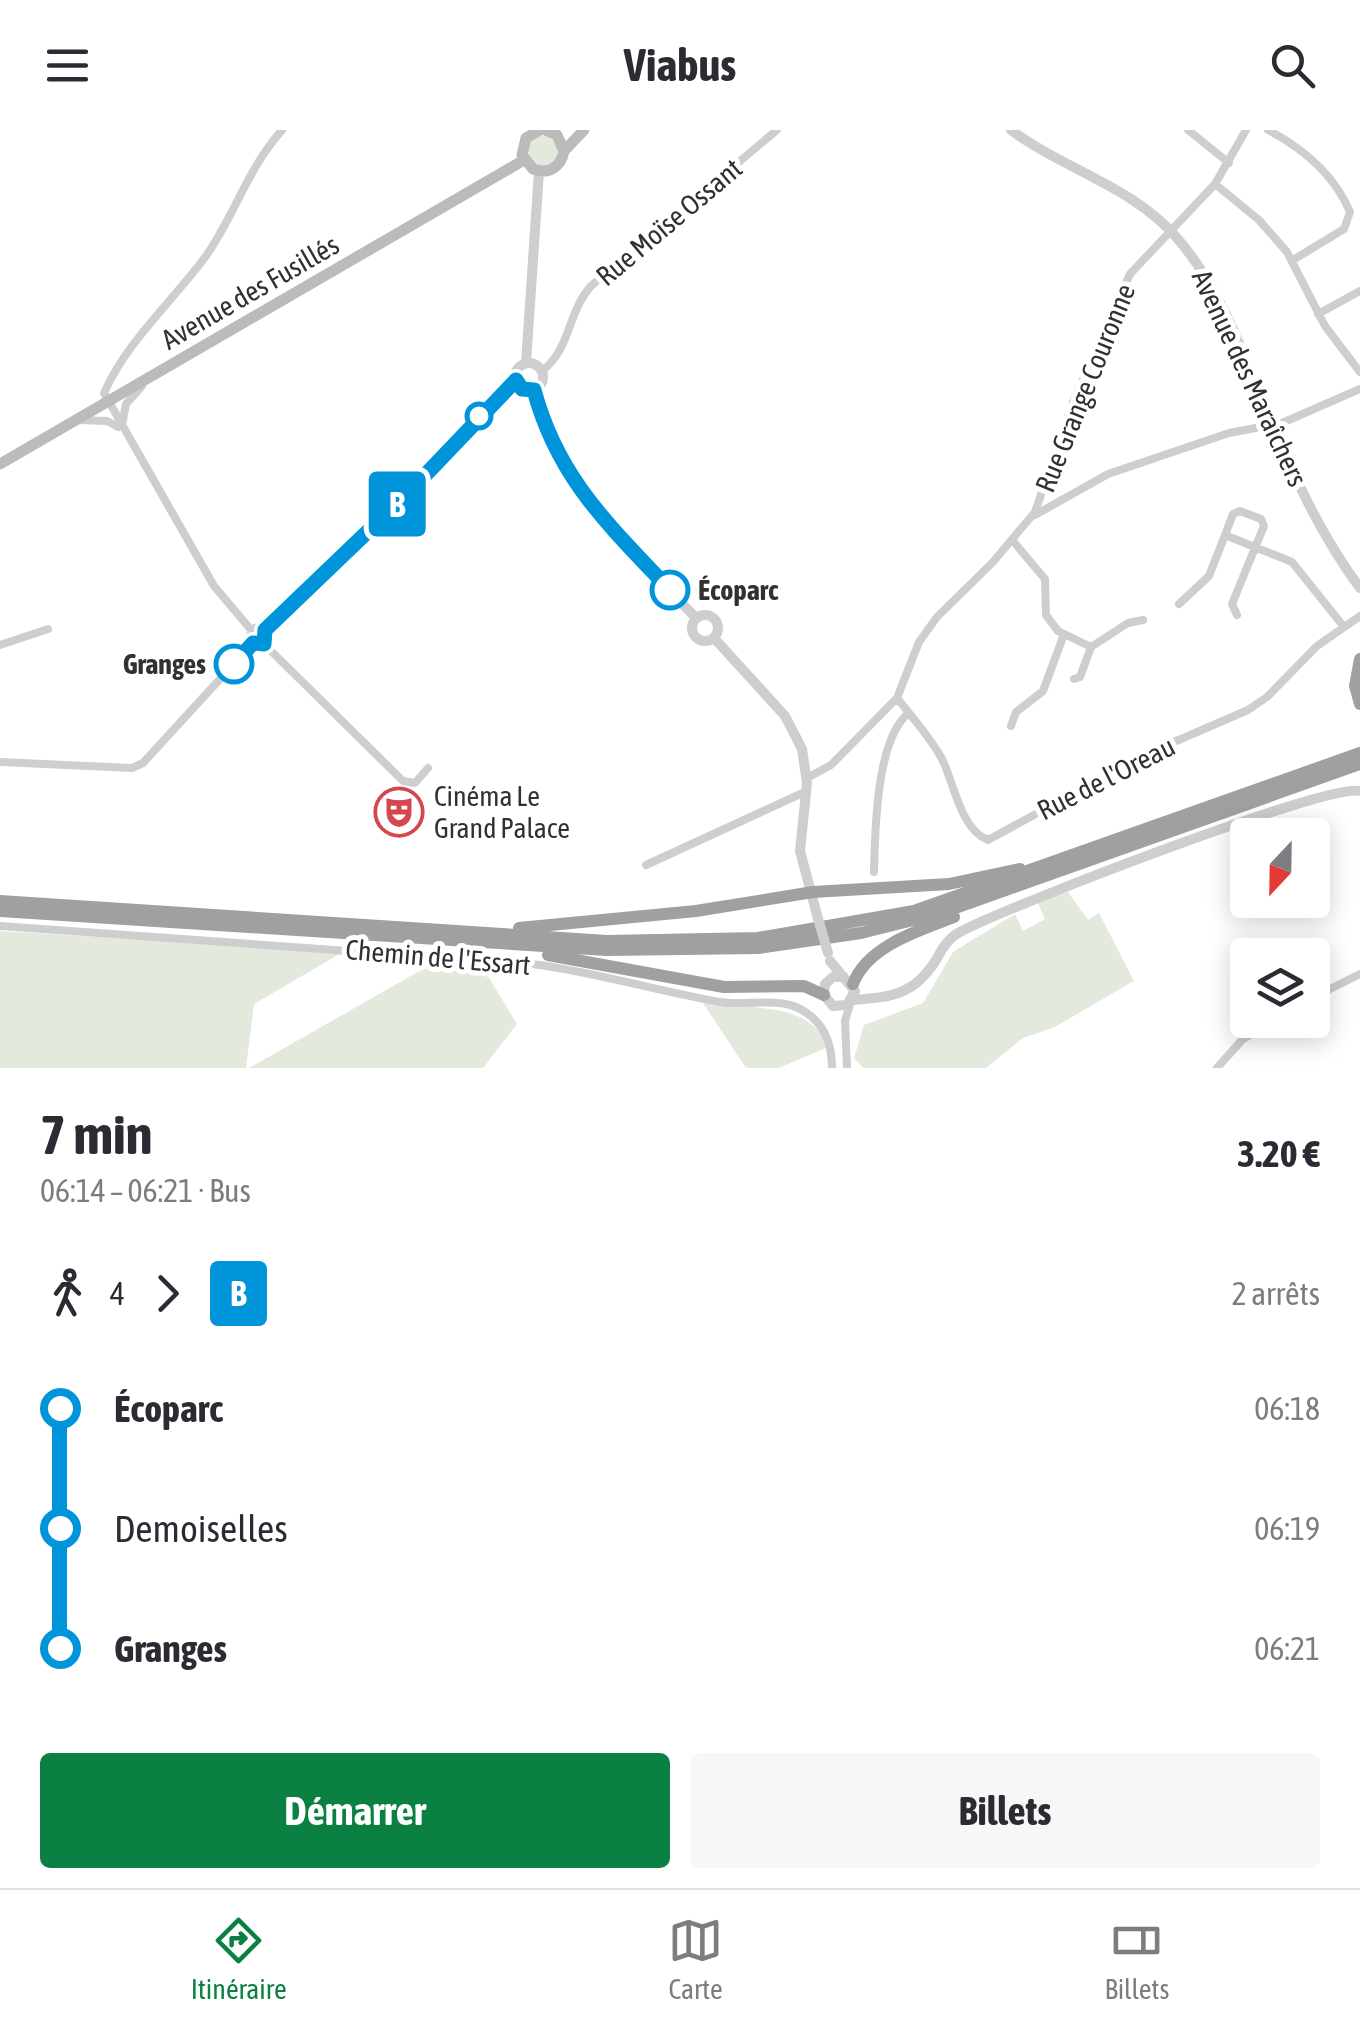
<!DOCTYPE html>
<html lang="fr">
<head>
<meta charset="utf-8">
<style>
  body { margin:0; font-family:"Asap Condensed",sans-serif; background:#f7f7f7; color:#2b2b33; height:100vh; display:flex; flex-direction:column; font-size:38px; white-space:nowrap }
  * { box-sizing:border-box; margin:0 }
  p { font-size:32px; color:#7c7c81 }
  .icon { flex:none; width:55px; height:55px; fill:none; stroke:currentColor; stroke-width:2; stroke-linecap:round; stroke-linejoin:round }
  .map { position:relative; height:938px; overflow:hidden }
  .sheet { display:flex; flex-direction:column; background:#fff; flex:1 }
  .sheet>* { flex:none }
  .badge { padding:0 20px; border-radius:8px; font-size:35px; line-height:65px }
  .needle { width:65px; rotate:202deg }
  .controls { position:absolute; left:1230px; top:688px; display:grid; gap:20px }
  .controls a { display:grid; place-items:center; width:100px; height:100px; border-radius:10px; background:#fff; box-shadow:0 5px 25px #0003; font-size:50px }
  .map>.badge { position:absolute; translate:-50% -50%; box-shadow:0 0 0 5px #fff }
  .legs { display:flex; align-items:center; gap:15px; height:110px; padding:0 40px; font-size:32px }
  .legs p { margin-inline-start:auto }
  .headline { display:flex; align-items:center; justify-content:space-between; height:170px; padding:0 40px }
  h1 { font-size:55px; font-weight:700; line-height:75px }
  .button { display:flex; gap:20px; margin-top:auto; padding:20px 40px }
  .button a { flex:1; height:115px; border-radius:10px; background:#0b8043; color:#fff; font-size:40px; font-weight:700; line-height:115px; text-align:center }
  .button a+a { background:#f7f7f7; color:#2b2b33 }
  ul { padding:0 40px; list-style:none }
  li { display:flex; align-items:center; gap:35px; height:120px; font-size:38px }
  li i { display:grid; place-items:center; width:15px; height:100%; margin:0 12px; background:currentColor }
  li i::after { content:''; width:25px; height:25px; margin:-12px; border:8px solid; border-radius:50%; background:#fff }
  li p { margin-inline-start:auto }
  li:first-child i { background:linear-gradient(#0000 50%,currentColor 0) }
  li:last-child i { background:linear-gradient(currentColor 50%,#0000 0) }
  header { display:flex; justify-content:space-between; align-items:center; height:130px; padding:0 40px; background:#fff; font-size:45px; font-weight:700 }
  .tab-bar { display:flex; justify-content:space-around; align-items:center; height:140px; border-top:2px solid #e1e1e2; background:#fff; font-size:28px; color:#7c7c81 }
  .tab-bar a { display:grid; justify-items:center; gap:5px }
  .tab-bar .current { color:#0b8043 }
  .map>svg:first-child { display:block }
  .green { fill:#e4e9de }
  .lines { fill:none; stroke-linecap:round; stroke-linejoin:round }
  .minor { stroke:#cecece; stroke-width:8 }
  .tertiary { stroke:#cecece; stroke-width:10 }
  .secondary { stroke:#bbb; stroke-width:11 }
  .trunk { stroke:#a0a0a0; stroke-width:12 }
  .tertiary-bridge { stroke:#cecece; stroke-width:10 }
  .line-1-casing { stroke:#fff; stroke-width:22 }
  .line-1 { stroke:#0095da; stroke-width:15 }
  .stop-1-dot { fill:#fff; stroke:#0095da; stroke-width:5 }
  .labels { text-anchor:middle; stroke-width:10; stroke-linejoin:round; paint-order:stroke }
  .street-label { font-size:28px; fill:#313131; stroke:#fff }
  .stop-label { font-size:28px; font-weight:bold; fill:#313131; stroke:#fff; text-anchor:start }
  .poi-label { font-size:28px; fill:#313131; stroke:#fff; text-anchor:start }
</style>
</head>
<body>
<header><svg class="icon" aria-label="menu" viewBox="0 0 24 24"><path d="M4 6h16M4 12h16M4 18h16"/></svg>Viabus<svg class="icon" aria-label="search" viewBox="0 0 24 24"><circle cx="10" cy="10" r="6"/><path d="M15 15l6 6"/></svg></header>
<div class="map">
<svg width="1360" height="938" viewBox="0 0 1360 938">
  <rect width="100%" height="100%" fill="#fff"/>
  <path class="green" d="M528 21a15 15 0 1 1 30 0a15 15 0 1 1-30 0Z
    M1068,762L1088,790L1099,783L1134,851L1053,898L1023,908L986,938H863L854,928L864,895L923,873L953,822L1015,784L1023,801L1045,789L1037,771Z
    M0,801L343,822L254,874L246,938H0Z
    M437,831L480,833L517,894L483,938H249Z
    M703,873C745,880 809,869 828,917L779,938H746Z"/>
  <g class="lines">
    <path class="minor" d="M1188,0L1229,33
      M1268,0C1304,19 1334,44 1350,82L1344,99L1293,130
      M1215,54L1259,90L1287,122L1325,196L1360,242
      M1318,184L1360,161
      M542,241C571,219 567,183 591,156L777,0
      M79,290L107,291L118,297
      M122,295L126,274L142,256
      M1035,385L1108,344L1229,303L1282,293L1360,259
      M1225,405L1233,384L1240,381L1261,389L1264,396L1232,474L1237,485
      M1013,411L1045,449L1046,485L1058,501L1091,517L1128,493L1143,490
      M1179,474L1209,446L1225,405L1292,432L1344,497
      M250 506a9 9 0 1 1 18 0a9 9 0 1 1-18 0Z
      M265,500L410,361L516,250
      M252,501L214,456L104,263C127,211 173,171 206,126C236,83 246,41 282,0
      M264,514L403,651L415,653L428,638
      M0,515L48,499
      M1074,549L1080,547L1091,517
      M897,568C912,587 929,606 941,627C954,651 960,700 988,710L1144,625L1248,580L1267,567L1317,516L1360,486
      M1011,596L1016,582L1043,561L1063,507
      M0,632L132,638L143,633L253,513
      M807,648L831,635L897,568L919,512L937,487L993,432L1035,382L1073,272L1130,144L1215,54L1246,0
      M646,735L807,661
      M874,742C875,702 876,608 909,583
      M0,796L532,834C596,842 656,861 720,872C743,876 774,868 796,877C823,889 832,911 832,938
      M1312,868L1360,844
      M847,938L845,891L850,874
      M1217,938L1242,910L1273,890"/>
    <path class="tertiary" d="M1011,0C1063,39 1134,57 1177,108C1224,162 1246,232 1273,297C1297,353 1324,410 1360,458
      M526,233L539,41
      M515 247a14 14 0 1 1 28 0a14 14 0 1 1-28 0Z
      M534,260C560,359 628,416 696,488
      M692 498a13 13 0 1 1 26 0a13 13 0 1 1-26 0Z
      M714,508L785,586L802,619L807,653L800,721L817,785
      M830,831L855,861L847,875L833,876L824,865L825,854L833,847H844
      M853,870C892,867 914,865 936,830C942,819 948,808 960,802C1006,777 1327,653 1360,661"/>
    <path class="secondary" d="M540,0L526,8L522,25L533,39C549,45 561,37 564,21L557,5L545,0
      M564,21L584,0
      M0,334L524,30"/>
    <path class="trunk" d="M1360,529L1355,556L1360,574
      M0,771L607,811L758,808L914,781L1360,623
      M0,781L606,820L759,818L861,803L941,783L1360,634
      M519,798L696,781L813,762L949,754L1020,739
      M548,825L724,857L804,856L824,865
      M853,854C867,816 920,800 954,787"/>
    <path class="tertiary-bridge" d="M817,785L828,823"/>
  </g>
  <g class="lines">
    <g class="line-1-casing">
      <path id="line-1" d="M234,534L253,513L264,514L265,500L410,361L516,250L522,259L534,260C558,349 609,395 670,460"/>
    </g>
    <use href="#line-1" class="line-1"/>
  </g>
  <defs>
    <g id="theatre-ring" transform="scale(2.5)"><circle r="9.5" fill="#fff" stroke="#d4474d" stroke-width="1.5"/><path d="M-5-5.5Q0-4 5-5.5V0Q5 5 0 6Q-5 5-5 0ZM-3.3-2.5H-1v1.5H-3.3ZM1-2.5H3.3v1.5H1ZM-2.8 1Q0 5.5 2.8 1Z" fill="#d4474d"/></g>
  </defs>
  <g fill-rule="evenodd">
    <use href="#theatre-ring" x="399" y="682"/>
  </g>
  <g class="stop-1-dot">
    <circle cx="479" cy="286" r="12"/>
    <circle cx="670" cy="460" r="18"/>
    <circle cx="234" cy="534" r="18"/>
  </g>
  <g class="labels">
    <g class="street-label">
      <text transform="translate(669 92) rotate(-40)" y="10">Rue Moïse Ossant</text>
      <text transform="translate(250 162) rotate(-30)" y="10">Avenue des Fusillés</text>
      <text transform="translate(1250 248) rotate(65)" y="10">Avenue des Maraîchers</text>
      <text transform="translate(1085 258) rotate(-68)" y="10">Rue Grange Couronne</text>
      <text transform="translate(1106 648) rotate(-27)" y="10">Rue de l'Oreau</text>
      <text transform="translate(438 827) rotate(5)" y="10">Chemin de l'Essart</text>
    </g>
    <g class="stop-label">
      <text x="698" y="470">Écoparc</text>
      <text x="206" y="544" text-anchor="end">Granges</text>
    </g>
    <g class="poi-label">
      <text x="434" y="676">Cinéma Le<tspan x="434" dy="32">Grand Palace</tspan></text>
    </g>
  </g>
</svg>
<div class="controls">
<a><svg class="needle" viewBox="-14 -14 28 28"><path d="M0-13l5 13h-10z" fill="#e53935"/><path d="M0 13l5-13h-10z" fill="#7c7c81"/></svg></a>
<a><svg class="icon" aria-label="layers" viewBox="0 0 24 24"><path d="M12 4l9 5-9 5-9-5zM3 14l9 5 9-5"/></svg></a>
</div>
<b class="badge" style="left:397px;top:374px;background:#0095da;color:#fff">B</b>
</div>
<section class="sheet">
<div class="headline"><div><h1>7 min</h1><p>06:14 – 06:21 · Bus</p></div><b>3.20 €</b></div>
<div class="legs"><svg class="icon" aria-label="walk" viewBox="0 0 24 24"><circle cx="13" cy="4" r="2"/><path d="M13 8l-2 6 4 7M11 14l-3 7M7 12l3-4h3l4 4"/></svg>4<svg class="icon" aria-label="forward" viewBox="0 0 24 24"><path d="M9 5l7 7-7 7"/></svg><b class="badge" style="background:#0095da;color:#fff">B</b><p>2 arrêts</p></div>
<ul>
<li><i style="color:#0095da"></i><b>Écoparc</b><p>06:18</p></li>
<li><i style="color:#0095da"></i><span>Demoiselles</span><p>06:19</p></li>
<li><i style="color:#0095da"></i><b>Granges</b><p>06:21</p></li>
</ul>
<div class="button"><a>Démarrer</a><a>Billets</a></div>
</section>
<nav class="tab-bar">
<a class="current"><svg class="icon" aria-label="directions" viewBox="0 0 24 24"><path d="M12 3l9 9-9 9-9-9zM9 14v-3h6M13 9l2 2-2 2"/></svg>Itinéraire</a>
<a><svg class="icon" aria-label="map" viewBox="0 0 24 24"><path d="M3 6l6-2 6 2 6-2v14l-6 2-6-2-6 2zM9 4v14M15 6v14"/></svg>Carte</a>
<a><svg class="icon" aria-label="tickets" viewBox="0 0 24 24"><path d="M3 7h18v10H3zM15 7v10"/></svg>Billets</a>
</nav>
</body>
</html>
